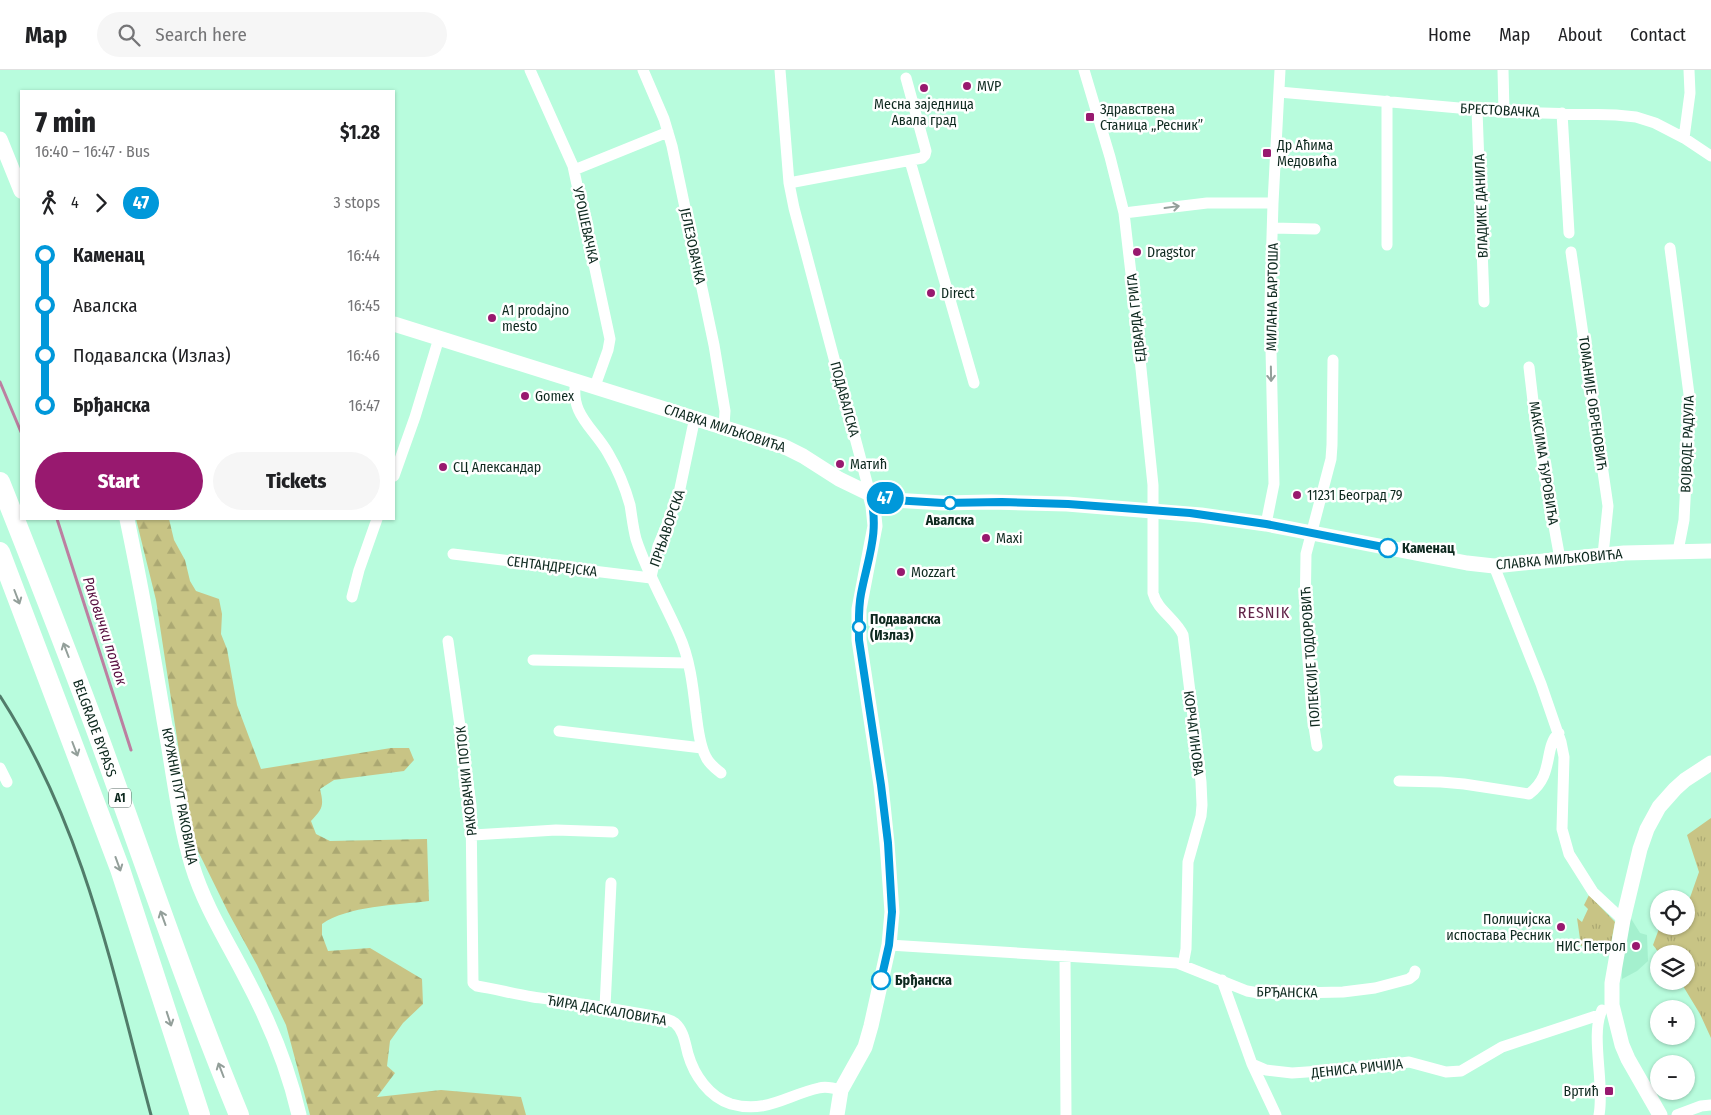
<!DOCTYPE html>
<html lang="en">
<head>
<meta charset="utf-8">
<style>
  body { margin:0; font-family:"Fira Sans Condensed",sans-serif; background:#f6f6f6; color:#202124; height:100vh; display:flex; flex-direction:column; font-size:19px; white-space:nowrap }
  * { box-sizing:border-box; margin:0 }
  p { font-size:16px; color:#757577 }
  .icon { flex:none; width:28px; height:28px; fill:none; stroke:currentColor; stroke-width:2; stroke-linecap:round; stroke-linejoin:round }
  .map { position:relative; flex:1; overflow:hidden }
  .side { position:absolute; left:20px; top:20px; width:375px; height:430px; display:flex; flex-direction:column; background:#fff; border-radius:0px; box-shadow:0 1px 4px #0004 }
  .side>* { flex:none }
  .badge { padding:0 10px; border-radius:16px; font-size:18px; line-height:32px }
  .fabs { position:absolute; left:1650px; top:820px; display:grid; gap:10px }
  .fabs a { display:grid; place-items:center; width:45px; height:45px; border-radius:50%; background:#fff; box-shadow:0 1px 4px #0004; font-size:25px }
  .map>.badge { position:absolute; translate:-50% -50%; box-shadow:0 0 0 2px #fff }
  .legs { display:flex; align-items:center; gap:8px; height:55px; padding:0 15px; font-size:16px }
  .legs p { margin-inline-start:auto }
  .overview { display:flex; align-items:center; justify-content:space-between; height:85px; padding:0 15px }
  h1 { font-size:28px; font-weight:800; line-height:38px }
  .action { display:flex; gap:10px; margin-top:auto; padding:10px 15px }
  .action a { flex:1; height:58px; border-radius:30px; background:#98196f; color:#fff; font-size:20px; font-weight:800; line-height:58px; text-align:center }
  .action a+a { background:#f6f6f6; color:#202124 }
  ul { padding:0 15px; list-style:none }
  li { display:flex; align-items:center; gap:18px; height:50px; font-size:19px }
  li i { display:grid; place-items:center; width:8px; height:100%; margin:0 6px; background:currentColor }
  li i::after { content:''; width:12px; height:12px; margin:-6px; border:4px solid; border-radius:50%; background:#fff }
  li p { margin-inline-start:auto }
  li:first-child i { background:linear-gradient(#0000 50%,currentColor 0) }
  li:last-child i { background:linear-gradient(currentColor 50%,#0000 0) }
  header { display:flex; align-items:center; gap:30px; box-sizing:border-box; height:70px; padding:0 25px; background:#fff; border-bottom:1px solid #e0e0e0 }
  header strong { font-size:24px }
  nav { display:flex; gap:28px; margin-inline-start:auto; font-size:18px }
  .search { width:350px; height:45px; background:#f6f6f6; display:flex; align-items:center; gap:12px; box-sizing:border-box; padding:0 18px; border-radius:28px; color:#757577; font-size:19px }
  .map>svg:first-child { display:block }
  .built { fill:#a4f0ce }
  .grass { fill:url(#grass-tufts) }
  .forest { fill:url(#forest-firs) }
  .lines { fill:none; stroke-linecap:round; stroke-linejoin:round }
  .stream { stroke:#bc7fa1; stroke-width:3 }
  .street { stroke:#fff; stroke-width:11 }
  .secondary { stroke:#fff; stroke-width:15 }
  .highway { stroke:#fff; stroke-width:20 }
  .rail { stroke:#517c6a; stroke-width:3 }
  .oneway { stroke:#939f9a }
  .line-1-casing { stroke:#fff; stroke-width:11 }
  .line-1 { stroke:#0098da; stroke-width:8 }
  .poi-dot { fill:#98196f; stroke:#fff; stroke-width:2 }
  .stop-1-dot { fill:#fff; stroke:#0098da; stroke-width:2.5 }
  .labels { text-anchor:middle; stroke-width:5; stroke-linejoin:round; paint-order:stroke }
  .shield { fill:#fff; stroke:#566962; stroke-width:1 }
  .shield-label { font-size:12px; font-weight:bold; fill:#0e291f }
  .poi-label { font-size:14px; fill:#0e291f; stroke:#fff; text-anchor:start }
  .street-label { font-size:14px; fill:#0e291f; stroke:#fff }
  .stop-label { font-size:14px; font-weight:bold; fill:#0e291f; stroke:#fff; text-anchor:start }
  .water-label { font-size:15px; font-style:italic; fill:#580f40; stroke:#fff }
  .quarter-label { font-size:16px; letter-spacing:1px; fill:#612449; stroke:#fff }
</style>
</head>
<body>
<header>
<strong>Map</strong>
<div class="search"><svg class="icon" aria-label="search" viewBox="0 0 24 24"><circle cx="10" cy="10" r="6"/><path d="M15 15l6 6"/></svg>Search here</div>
<nav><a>Home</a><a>Map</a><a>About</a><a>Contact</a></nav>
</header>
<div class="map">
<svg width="1711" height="1045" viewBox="0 0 1711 1045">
  <defs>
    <pattern id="grass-tufts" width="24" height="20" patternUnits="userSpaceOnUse" patternTransform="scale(1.25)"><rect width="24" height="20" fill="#c8c485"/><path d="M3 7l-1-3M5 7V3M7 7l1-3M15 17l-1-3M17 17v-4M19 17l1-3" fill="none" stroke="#aba872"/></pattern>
    <pattern id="forest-firs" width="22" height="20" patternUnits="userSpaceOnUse" patternTransform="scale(1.25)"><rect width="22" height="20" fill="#c8c485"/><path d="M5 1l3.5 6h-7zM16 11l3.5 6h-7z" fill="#aba872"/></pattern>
  </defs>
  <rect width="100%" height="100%" fill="#b8fcdd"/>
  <path class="built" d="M1630,847L1640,863L1647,865L1648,891L1637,901L1622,909V888Z"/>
  <path class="grass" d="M1711,748V968L1700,944L1680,911H1686V884H1660L1653,875L1660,856H1686V839L1699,802L1687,765Z
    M1589,825L1615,852L1611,873L1581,876L1577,848L1582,852L1588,839L1584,835Z"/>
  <path class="forest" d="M136,449H169L174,470L185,490L190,511L196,521L219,529L222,544L221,564L227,579L237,635L261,699L391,678H409L414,690L404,701L334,710L320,719C324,736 323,738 311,751L316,764L330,771L427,769L429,831C397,835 347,836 322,854V865L328,881L370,878L422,909L423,934L403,953L390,971L387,996L395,1003L377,1027L441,1020L521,1027L526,1045H310L286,955L257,895L228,842L196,777L189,747L156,530Z"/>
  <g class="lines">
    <path class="stream" d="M0,312L21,362
      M57,449L131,680"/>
    <path class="street" d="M530,0L573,96L610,269L608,280L595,316
      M643,0L664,49L672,76L714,275L725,341L724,356
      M780,0L789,113L794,138L870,424
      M1084,0L1110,87L1124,143L1133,221L1153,415V523C1157,540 1176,549 1183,565L1201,712L1202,735L1201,746L1188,792L1186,879L1183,895
      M1503,0L1504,42
      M1279,22L1504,42L1616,45L1636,47L1655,53L1684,68L1711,86
      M1387,31V175
      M1477,40L1484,232
      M1562,43L1569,163
      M1684,68L1690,23L1689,0
      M910,91L974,313
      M574,100L668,62
      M789,113L922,88L925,85L926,81L906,8
      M1124,143L1207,133H1273
      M1273,158L1315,159
      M1670,178L1690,332L1684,450L1678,481
      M1571,182L1608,436L1603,485
      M1529,297L1536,357L1560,489
      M576,310C569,344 593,357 608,383C618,400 625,417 630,435C632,447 633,458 636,469C647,503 665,533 679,565C690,589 693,617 696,643C698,657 699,674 706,687C709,694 715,698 721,703
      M394,406L415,347L439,268
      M1266,454L1274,414L1270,234L1273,133L1280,0
      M453,484L651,508
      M1494,496L1541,614L1561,672L1564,687L1562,759L1569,784L1593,822L1623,850
      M651,507L658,476L678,428L695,347
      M352,527L359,500L377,449
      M448,571L471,735L473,913L477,916C496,919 514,924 533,927C569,932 606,937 642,944C652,946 666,947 675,953C684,961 685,973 688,984C694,1005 709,1027 731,1034C766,1044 787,1025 819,1018C826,1016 834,1018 841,1020
      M533,590L688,593
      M559,661L702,678
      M1317,676L1312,644L1305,549L1306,484L1331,389L1332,375L1333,290
      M0,698L7,712
      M1399,711L1441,712L1464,714L1529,724C1555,705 1543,677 1559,663
      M473,765L556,760L613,762
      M889,875L1177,893L1247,921L1259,923H1295L1343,922L1375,918L1409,909L1414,905L1415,901
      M1065,886L1066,1045
      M1222,910L1252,994L1276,1045
      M605,937L611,813
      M1252,994L1266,1000L1292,1003L1365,998L1409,992L1446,1002L1461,1001L1502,977L1599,945
      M1599,1045C1605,1015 1590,964 1602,940
      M1677,1045L1701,1036L1711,1035"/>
    <path class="secondary" d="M0,69L21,121
      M394,254L783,376L803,386L839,409L870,424L880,427L893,430L943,433L991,432L1067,434L1201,445L1266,454L1467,493L1494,496L1624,483L1711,481
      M127,449C141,516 153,583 164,650C173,698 178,748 192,795C204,835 227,871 246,908C269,951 288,997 299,1045
      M837,1045L841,1020L865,977L871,956L889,875L892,842L887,773L881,715L859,570V539L875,456L873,436L870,424
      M1660,1045L1628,989L1622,975L1612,935V913L1623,850L1640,779L1647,759L1659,737L1675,719L1685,710L1711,693"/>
    <path class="highway" d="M0,412C35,500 70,588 102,676C147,800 189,924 239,1045
      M0,482L120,799L200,1045"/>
    <path class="rail" d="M0,626C84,756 112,899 151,1045"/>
  </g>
  <defs><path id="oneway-shaft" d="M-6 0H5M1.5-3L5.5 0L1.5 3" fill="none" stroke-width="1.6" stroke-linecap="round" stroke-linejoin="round" transform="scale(1.25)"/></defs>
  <g class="oneway">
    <use href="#oneway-shaft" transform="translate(1172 137) rotate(-8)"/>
    <use href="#oneway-shaft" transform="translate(1271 304) rotate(89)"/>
    <use href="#oneway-shaft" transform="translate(17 527) rotate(69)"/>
    <use href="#oneway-shaft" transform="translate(66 580) rotate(-111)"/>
    <use href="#oneway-shaft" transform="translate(75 679) rotate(69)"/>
    <use href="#oneway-shaft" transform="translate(118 794) rotate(70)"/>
    <use href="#oneway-shaft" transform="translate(163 848) rotate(-110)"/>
    <use href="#oneway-shaft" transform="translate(169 949) rotate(72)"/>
    <use href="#oneway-shaft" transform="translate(221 1000) rotate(-111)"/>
  </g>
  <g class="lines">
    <g class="line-1-casing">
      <path id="line-1" d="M881,910L889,875L892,842L888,773L881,715L859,570C859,555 858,539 861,524C868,487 880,462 870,424L893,430L943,433L1002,432L1068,434L1190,443L1266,454L1388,478"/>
    </g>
    <use href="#line-1" class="line-1"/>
  </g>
  <g class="poi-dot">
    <circle cx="967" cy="16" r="5"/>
    <circle cx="924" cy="18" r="5"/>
    <rect x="1085" y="42" width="10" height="10" rx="2.5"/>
    <rect x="1262" y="78" width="10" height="10" rx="2.5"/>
    <circle cx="1137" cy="182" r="5"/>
    <circle cx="931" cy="223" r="5"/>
    <circle cx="492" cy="248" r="5"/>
    <circle cx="525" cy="326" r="5"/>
    <circle cx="840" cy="394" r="5"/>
    <circle cx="443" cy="397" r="5"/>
    <circle cx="1297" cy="425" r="5"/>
    <circle cx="986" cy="468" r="5"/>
    <circle cx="901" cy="502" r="5"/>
    <circle cx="1561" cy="857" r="5"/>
    <circle cx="1636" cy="876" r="5"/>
    <rect x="1604" y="1016" width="10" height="10" rx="2.5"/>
  </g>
  <g class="stop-1-dot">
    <circle cx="950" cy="433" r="6"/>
    <circle cx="1388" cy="478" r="9"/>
    <circle cx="859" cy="557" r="6"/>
    <circle cx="881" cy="910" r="9"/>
  </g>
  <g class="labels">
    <rect class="shield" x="109" y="718.5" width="22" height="19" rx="4"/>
    <g class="shield-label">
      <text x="120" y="732">A1</text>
    </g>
    <g class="poi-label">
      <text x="977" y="21">MVP</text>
      <text x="924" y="39" text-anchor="middle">Месна заједница<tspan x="924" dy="16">Авала град</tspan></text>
      <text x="1100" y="44">Здравствена<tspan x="1100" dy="16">Станица „Ресник”</tspan></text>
      <text x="1277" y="80">Др Аћима<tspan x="1277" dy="16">Медовића</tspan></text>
      <text x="1147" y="187">Dragstor</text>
      <text x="941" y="228">Direct</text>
      <text x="502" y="245">A1 prodajno<tspan x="502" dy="16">mesto</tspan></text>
      <text x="535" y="331">Gomex</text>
      <text x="850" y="399">Матић</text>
      <text x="453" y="402">СЦ Александар</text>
      <text x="1307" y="430">11231 Београд 79</text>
      <text x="996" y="473">Maxi</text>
      <text x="911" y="507">Mozzart</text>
      <text x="1551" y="854" text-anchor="end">Полицијска<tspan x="1551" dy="16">испостава Ресник</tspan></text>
      <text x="1626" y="881" text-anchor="end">НИС Петрол</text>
      <text x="1599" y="1026" text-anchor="end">Вртић</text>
    </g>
    <g class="street-label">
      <text transform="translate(1500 40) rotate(3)" y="5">БРЕСТОВАЧКА</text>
      <text transform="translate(1481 136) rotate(-92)" y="5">ВЛАДИКЕ ДАНИЛА</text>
      <text transform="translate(586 155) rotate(78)" y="5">УРОШЕВАЧКА</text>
      <text transform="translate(693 176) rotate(78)" y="5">ЈЕЛЕЗОВАЧКА</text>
      <text transform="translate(1272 227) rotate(-89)" y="5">МИЛАНА БАРТОША</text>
      <text transform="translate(1136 248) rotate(-96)" y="5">ЕДВАРДА ГРИГА</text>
      <text transform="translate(845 329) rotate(75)" y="5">ПОДАВАЛСКА</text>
      <text transform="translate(1593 333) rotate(82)" y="5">ТОМАНИЈЕ ОБРЕНОВИЋ</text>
      <text transform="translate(725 358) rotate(18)" y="5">СЛАВКА МИЉКОВИЋА</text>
      <text transform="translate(1687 374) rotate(-88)" y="5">ВОЈВОДЕ РАДУЛА</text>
      <text transform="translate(1544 393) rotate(81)" y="5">МАКСИМА ЂУРОВИЋА</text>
      <text transform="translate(667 458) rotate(-71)" y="5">ПРЊАВОРСКА</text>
      <text transform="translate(1559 489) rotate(-5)" y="5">СЛАВКА МИЉКОВИЋА</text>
      <text transform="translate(552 496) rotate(7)" y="5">СЕНТАНДРЕЈСКА</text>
      <text transform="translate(1310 587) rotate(-94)" y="5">ПОЛЕКСИЈЕ ТОДОРОВИЋ</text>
      <text transform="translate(95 658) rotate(70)" y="5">BELGRADE BYPASS</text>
      <text transform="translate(1194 663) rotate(83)" y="5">КОРЧАГИНОВА</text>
      <text transform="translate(466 711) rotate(-96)" y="5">РАКОВАЧКИ ПОТОК</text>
      <text transform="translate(180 726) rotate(79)" y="5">КРУЖНИ ПУТ РАКОВИЦА</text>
      <text transform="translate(1287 922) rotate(1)" y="5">БРЂАНСКА</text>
      <text transform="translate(607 940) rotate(10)" y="5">ЋИРА ДАСКАЛОВИЋА</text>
      <text transform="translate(1357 998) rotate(-6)" y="5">ДЕНИСА РИЧИЈА</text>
    </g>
    <g class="stop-label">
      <text x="950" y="455" text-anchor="middle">Авалска</text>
      <text x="1402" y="483">Каменац</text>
      <text x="870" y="554">Подавалска<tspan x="870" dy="16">(Излаз)</tspan></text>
      <text x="895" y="915">Брђанска</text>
    </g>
    <g class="water-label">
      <text transform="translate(105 561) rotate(72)" y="5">Раковички поток</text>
    </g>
    <g class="quarter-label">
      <text x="1264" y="548">RESNIK</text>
    </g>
  </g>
</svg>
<div class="fabs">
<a><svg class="icon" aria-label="locate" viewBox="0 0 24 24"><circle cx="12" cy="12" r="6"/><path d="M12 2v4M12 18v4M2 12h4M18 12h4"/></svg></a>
<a><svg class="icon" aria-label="layers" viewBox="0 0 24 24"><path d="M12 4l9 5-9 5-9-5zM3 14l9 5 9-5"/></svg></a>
<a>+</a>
<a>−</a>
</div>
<b class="badge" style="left:885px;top:428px;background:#0098da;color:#fff">47</b>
<section class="side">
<div class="overview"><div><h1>7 min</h1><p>16:40 – 16:47 · Bus</p></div><b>$1.28</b></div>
<div class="legs"><svg class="icon" aria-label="walk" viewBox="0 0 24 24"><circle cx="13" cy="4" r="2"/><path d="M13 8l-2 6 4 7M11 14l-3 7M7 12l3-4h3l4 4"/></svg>4<svg class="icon" aria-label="forward" viewBox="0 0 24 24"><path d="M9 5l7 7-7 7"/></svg><b class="badge" style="background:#0098da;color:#fff">47</b><p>3 stops</p></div>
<ul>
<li><i style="color:#0098da"></i><b>Каменац</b><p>16:44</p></li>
<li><i style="color:#0098da"></i><span>Авалска</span><p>16:45</p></li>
<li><i style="color:#0098da"></i><span>Подавалска (Излаз)</span><p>16:46</p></li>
<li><i style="color:#0098da"></i><b>Брђанска</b><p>16:47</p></li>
</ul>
<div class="action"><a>Start</a><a>Tickets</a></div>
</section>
</div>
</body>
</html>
